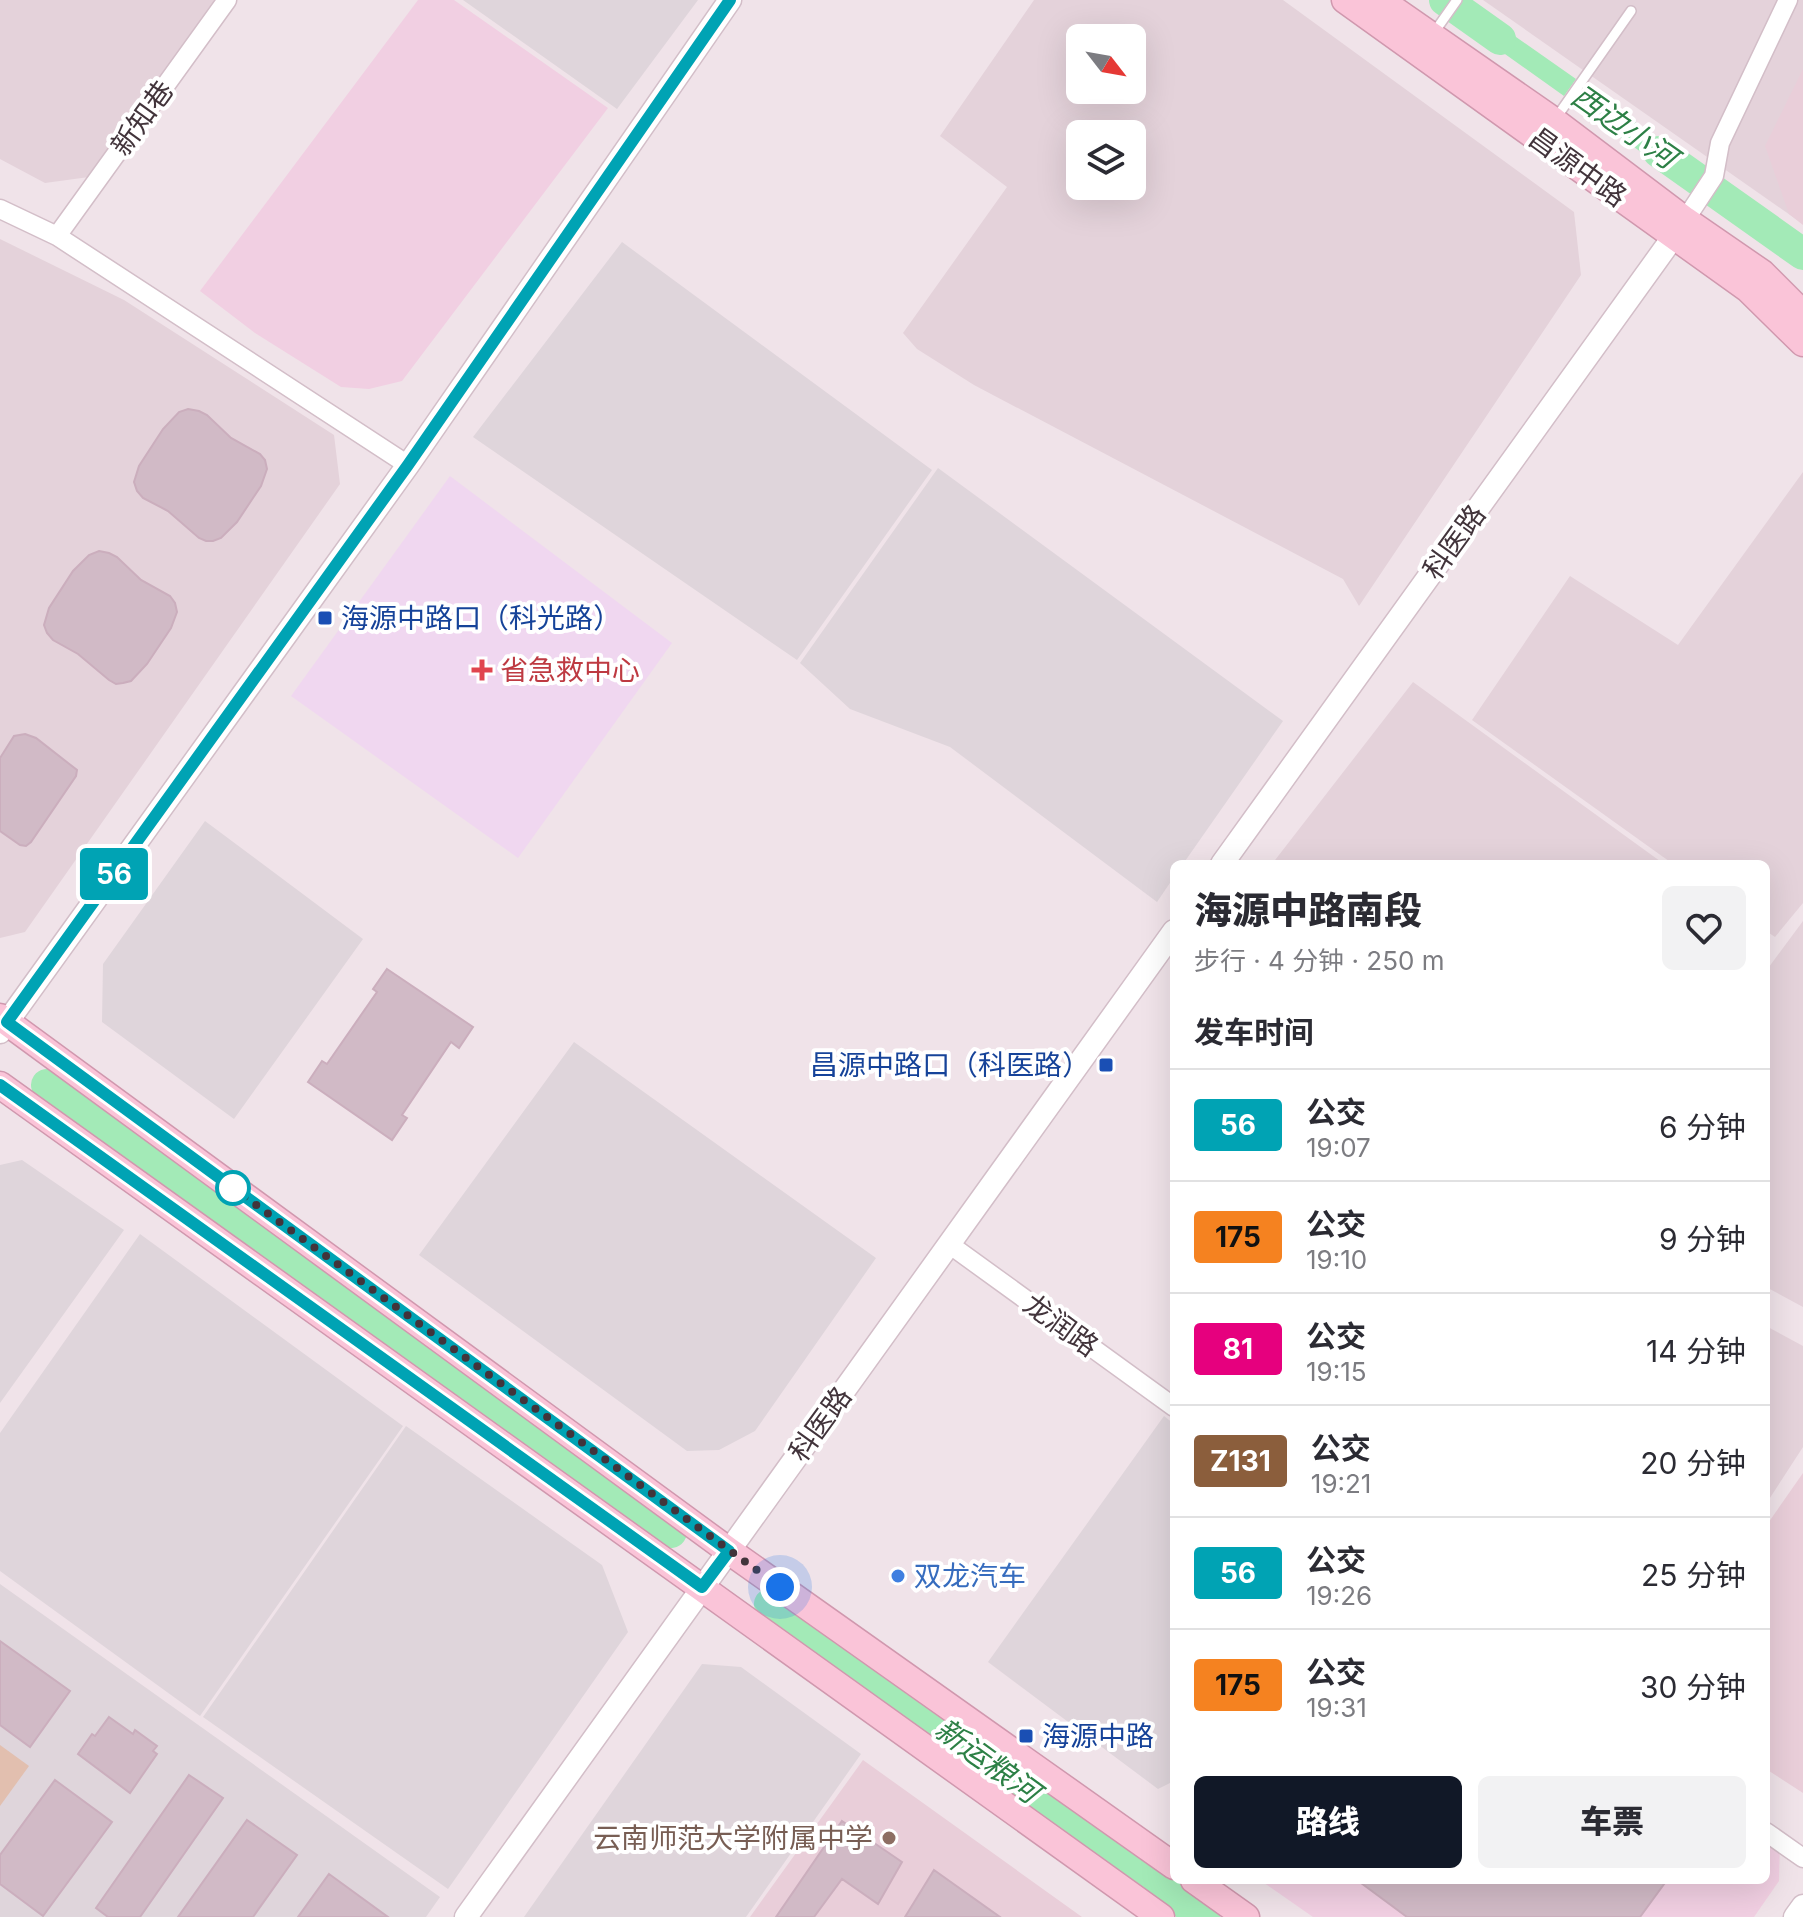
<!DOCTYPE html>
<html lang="zh">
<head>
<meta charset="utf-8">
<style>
  body { margin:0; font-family:Inter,"Noto Sans SC",sans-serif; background:#f2f2f3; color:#2b2b33; height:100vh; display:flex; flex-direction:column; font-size:30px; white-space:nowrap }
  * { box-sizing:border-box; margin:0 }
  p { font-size:26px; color:#7c7c81 }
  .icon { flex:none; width:44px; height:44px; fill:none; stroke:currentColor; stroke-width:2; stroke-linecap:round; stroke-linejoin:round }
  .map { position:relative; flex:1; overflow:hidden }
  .drawer { position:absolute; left:1170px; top:860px; width:600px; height:1024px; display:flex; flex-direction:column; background:#fff; border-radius:12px; box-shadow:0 8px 32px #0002 }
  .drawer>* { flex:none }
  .badge { padding:0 16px; border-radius:6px; font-size:28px; line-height:52px }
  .needle { width:52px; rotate:121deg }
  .tools { position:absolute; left:1066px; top:24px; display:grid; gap:16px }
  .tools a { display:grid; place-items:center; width:80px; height:80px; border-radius:12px; background:#fff; box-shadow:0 8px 32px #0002; font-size:40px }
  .you { position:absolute; width:40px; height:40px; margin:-20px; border:6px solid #fff; border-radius:50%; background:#1a73e8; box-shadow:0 0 0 12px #1a73e833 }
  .map>.badge { position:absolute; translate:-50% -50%; box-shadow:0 0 0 4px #fff }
  h2 { padding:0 24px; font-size:30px; line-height:72px }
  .round { display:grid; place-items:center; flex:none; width:84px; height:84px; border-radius:12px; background:#f2f2f3 }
  .headline { display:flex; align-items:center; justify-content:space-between; height:136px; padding:0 24px }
  h1 { font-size:38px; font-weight:800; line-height:60px }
  .action { display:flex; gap:16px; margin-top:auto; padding:16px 24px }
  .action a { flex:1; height:92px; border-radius:12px; background:#111827; color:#fff; font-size:32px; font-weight:800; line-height:92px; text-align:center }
  .action a+a { background:#f2f2f3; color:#2b2b33 }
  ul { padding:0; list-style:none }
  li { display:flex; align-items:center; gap:24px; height:112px; padding:0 24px; border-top:2px solid #e1e1e2 }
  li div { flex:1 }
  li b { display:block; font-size:30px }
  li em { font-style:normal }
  li .badge { min-width:88px; font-weight:700; text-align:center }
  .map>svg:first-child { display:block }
  .residential { fill:#e4d2da; fill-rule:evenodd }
  .commercial { fill:#f1cfe2 }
  .industrial { fill:#dfd5db }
  .education { fill:#e9ced9 }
  .medical { fill:#f0d7f0 }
  .green { fill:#e2bfaf }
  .water { fill:#a3eab7 }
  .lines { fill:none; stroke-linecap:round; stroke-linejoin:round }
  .river { stroke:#a3eab7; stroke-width:32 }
  .building { fill:#d1bac6; stroke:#cbaebd; stroke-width:2 }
  .service-casing { stroke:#d3bec8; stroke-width:12 }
  .minor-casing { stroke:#d3bec8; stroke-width:21 }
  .tertiary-casing { stroke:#d3bec8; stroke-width:25 }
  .secondary-casing { stroke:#d098ae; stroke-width:29 }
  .service { stroke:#fff; stroke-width:9 }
  .minor { stroke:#fff; stroke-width:18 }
  .tertiary { stroke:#fff; stroke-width:22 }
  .secondary { stroke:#fac4d8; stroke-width:26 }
  .line-casing { stroke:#fff; stroke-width:18 }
  .line { stroke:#00a3b4; stroke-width:12 }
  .walk { stroke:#42343b; stroke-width:8; stroke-dasharray:0 14.4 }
  .transit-dot { fill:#1a4fb4; stroke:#fff; stroke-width:3 }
  .health-dot { fill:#e0444e; stroke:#fff; stroke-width:3 }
  .stop-dot { fill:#fff; stroke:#00a3b4; stroke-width:4 }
  .shop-dot { fill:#3f7fe0; stroke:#fff; stroke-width:3 }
  .education-dot { fill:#8d6e63; stroke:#fff; stroke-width:3 }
  .labels { text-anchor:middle; stroke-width:8; stroke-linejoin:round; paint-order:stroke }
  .street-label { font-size:28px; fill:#42343b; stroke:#fff }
  .transit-label { font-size:28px; fill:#164399; stroke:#fff; text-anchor:start }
  .health-label { font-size:28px; fill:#be3a42; stroke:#fff; text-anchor:start }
  .shop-label { font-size:28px; fill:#366cbe; stroke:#fff; text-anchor:start }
  .education-label { font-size:28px; fill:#785e54; stroke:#fff; text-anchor:end }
  .water-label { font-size:30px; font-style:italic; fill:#2d8046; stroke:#fff }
</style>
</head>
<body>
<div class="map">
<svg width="1803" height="1917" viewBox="0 0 1803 1917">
  <rect width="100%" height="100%" fill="#f0e3e9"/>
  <path class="residential" d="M0,0H215L89,177L45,183L0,159Z
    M1034,0H1283L1574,212L1581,275L1359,606L1343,579L974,385L917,349L903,333L1007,187L940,136ZM1080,38H1132V90H1080ZM1080,134H1132V186H1080Z
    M1483,0H1803V224Z
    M0,239L124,300L334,435L340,484L25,932L0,938Z
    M1803,472V903L1775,937L1766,931V864H1673L1472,720L1570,576L1678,645Z
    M1413,682L1664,864H1272Z
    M1803,921V1307L1766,1287V971Z
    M1766,1326L1803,1346V1447L1766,1504Z"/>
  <path class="commercial" d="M418,0H454L608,108L402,381L369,389L341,387L255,333L200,291Z
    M1766,1831L1780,1841L1779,1881L1754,1917H1313L1260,1880H1766Z"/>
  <path class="industrial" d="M463,0H698L617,109Z
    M622,242L932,470L797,660L473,437Z
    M938,468L1283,721L1183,864H1174V877L1157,902L950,747L850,709L800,663Z
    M205,821L363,939L234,1119L102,1022L103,964Z
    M574,1042L876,1258L755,1431L719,1450L687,1451L419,1255Z
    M22,1160L124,1230L0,1403V1165Z
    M140,1234L403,1426L200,1716L0,1571V1433Z
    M1164,1416L1174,1424V1781L1158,1789L988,1662Z
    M406,1426L602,1565L628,1632L448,1889L203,1717Z
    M0,1584L440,1897L426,1917H0Z
    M702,1664L741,1667L861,1754L746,1917H524Z"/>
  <path class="education" d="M1803,69V225L1789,214L1765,146Z
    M1803,1473V1793L1766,1769V1526Z
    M863,1760L1082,1917H750Z"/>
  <path class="medical" d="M450,476L672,643L518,858L291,696Z"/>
  <path class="green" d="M0,1745L29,1766L0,1806Z"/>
  <path class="water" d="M1472,6L1576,79L1564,96L1460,22Z
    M1591,91L1701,169L1689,187L1579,107Z
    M1726,190L1803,244V265L1717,205Z"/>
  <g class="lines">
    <path class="river" d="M1445,0L1500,39
      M1659,152L1803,254
      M47,1085L260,1235L671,1532
      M770,1604L819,1642L1204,1917"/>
  </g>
  <path class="building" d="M188,409L199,411L207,415L231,438L260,454L265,460L267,469L261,486L237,522L221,538L213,541H206L199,538L168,511L143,498L137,491L134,482L139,466L163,429L179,412Z
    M99,551L109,553L117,557L141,580L170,596L175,603L177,612L171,628L147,664L131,681L123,683L116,684L109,680L78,654L53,640L47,633L44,625L49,608L73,571L89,555Z
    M25,734L36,738L77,770L76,776L31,842L26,846L20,845L0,831V758L14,736Z
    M387,969L473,1027L459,1048L451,1042L402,1115L407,1118L392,1140L308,1082L322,1061L327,1064L377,992L373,989Z
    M0,1641L70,1691L30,1747L0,1725Z
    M109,1717L133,1734L135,1730L157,1746L153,1751L157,1754L130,1793L78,1754L92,1734L95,1736Z
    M189,1775L223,1798L140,1917H108L96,1908Z
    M55,1780L112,1822L43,1916L0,1884V1855Z
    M247,1820L297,1855L253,1917H178Z
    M842,1821L902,1862L878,1904L842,1879L814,1917H776Z
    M934,1870L1000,1917H905Z
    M329,1874L388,1917H298Z
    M1357,1880H1667L1640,1917H1407Z"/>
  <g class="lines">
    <g class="service-casing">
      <path id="service" d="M1433,34L1457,0
        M1556,118L1631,11"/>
    </g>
    <g class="minor-casing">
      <path id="minor" d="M0,209L57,236L408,465
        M1685,220L1714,176L1720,143L1788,0
        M57,236L227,0
        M949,1244L1174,1407
        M1766,1832L1803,1858"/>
    </g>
    <g class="tertiary-casing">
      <path id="tertiary" d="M1222,864L1684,222
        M0,1032L408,465L730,0
        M466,1917L1174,931
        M1795,1917L1803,1906"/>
    </g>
    <g class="secondary-casing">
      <path id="secondary" d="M1345,0L1748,289L1803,343
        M1380,0L1554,121L1685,220L1762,273L1803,314
        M0,1017L729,1551L1174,1866
        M0,1085L1161,1917
        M1194,1880L1246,1917"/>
    </g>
    <use href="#service" class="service"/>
    <use href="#minor" class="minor"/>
    <use href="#tertiary" class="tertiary"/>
    <use href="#secondary" class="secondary"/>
  </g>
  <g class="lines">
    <g class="line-casing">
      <path id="line" d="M0,1085L702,1587L729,1551L7,1022L408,465L730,0"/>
    </g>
    <use href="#line" class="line"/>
    <path class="walk" d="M233,1188L780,1587"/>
  </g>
  <g class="transit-dot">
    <rect x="317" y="610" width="16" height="16" rx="4"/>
    <rect x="1098" y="1057" width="16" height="16" rx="4"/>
    <rect x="1018" y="1728" width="16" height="16" rx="4"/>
  </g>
  <path class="health-dot" d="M478 658h8v8h8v8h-8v8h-8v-8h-8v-8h8z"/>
  <circle class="stop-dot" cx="233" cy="1188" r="16"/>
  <circle class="shop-dot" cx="898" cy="1576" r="8"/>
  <circle class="education-dot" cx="889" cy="1838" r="8"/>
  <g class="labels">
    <g class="street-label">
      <text transform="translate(142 118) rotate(-54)" y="10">新知巷</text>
      <text transform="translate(1578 167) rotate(36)" y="10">昌源中路</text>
      <text transform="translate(1454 542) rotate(-54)" y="10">科医路</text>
      <text transform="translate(1061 1325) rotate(36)" y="10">龙润路</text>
      <text transform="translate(820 1424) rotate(-54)" y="10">科医路</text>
    </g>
    <g class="transit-label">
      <text x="341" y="628">海源中路口（科光路）</text>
      <text x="1090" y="1075" text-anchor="end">昌源中路口（科医路）</text>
      <text x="1042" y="1746">海源中路</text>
    </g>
    <g class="health-label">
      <text x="500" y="680">省急救中心</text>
    </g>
    <g class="shop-label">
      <text x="914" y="1586">双龙汽车</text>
    </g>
    <g class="education-label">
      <text x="873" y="1848">云南师范大学附属中学</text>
    </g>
    <g class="water-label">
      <text transform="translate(1624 127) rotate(35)" y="10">西边小河</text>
      <text transform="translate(987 1761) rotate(36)" y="10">新运粮河</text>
    </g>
  </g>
</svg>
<div class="tools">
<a><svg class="needle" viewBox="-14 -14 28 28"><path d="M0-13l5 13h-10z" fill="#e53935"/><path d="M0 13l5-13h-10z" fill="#7c7c81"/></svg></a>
<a><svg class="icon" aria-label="layers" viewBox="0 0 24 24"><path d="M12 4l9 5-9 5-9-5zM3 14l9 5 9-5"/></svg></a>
</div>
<div class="you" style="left:780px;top:1587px"></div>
<b class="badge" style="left:114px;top:874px;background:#00a3b4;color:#fff">56</b>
<section class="drawer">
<div class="headline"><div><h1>海源中路南段</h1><p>步行 · 4 分钟 · 250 m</p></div><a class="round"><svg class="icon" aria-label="heart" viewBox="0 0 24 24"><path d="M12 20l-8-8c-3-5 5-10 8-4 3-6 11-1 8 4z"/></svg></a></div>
<h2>发车时间</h2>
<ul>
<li><span class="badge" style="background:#00a3b4;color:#fff">56</span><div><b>公交</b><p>19:07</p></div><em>6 分钟</em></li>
<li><span class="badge" style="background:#f58220;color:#111">175</span><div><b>公交</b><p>19:10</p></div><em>9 分钟</em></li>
<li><span class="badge" style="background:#e6007e;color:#fff">81</span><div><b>公交</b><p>19:15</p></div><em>14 分钟</em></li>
<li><span class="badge" style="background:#8b5e3c;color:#fff">Z131</span><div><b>公交</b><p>19:21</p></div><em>20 分钟</em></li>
<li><span class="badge" style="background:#00a3b4;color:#fff">56</span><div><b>公交</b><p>19:26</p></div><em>25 分钟</em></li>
<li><span class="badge" style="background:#f58220;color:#111">175</span><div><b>公交</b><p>19:31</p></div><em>30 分钟</em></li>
</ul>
<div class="action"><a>路线</a><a>车票</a></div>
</section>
</div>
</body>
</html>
